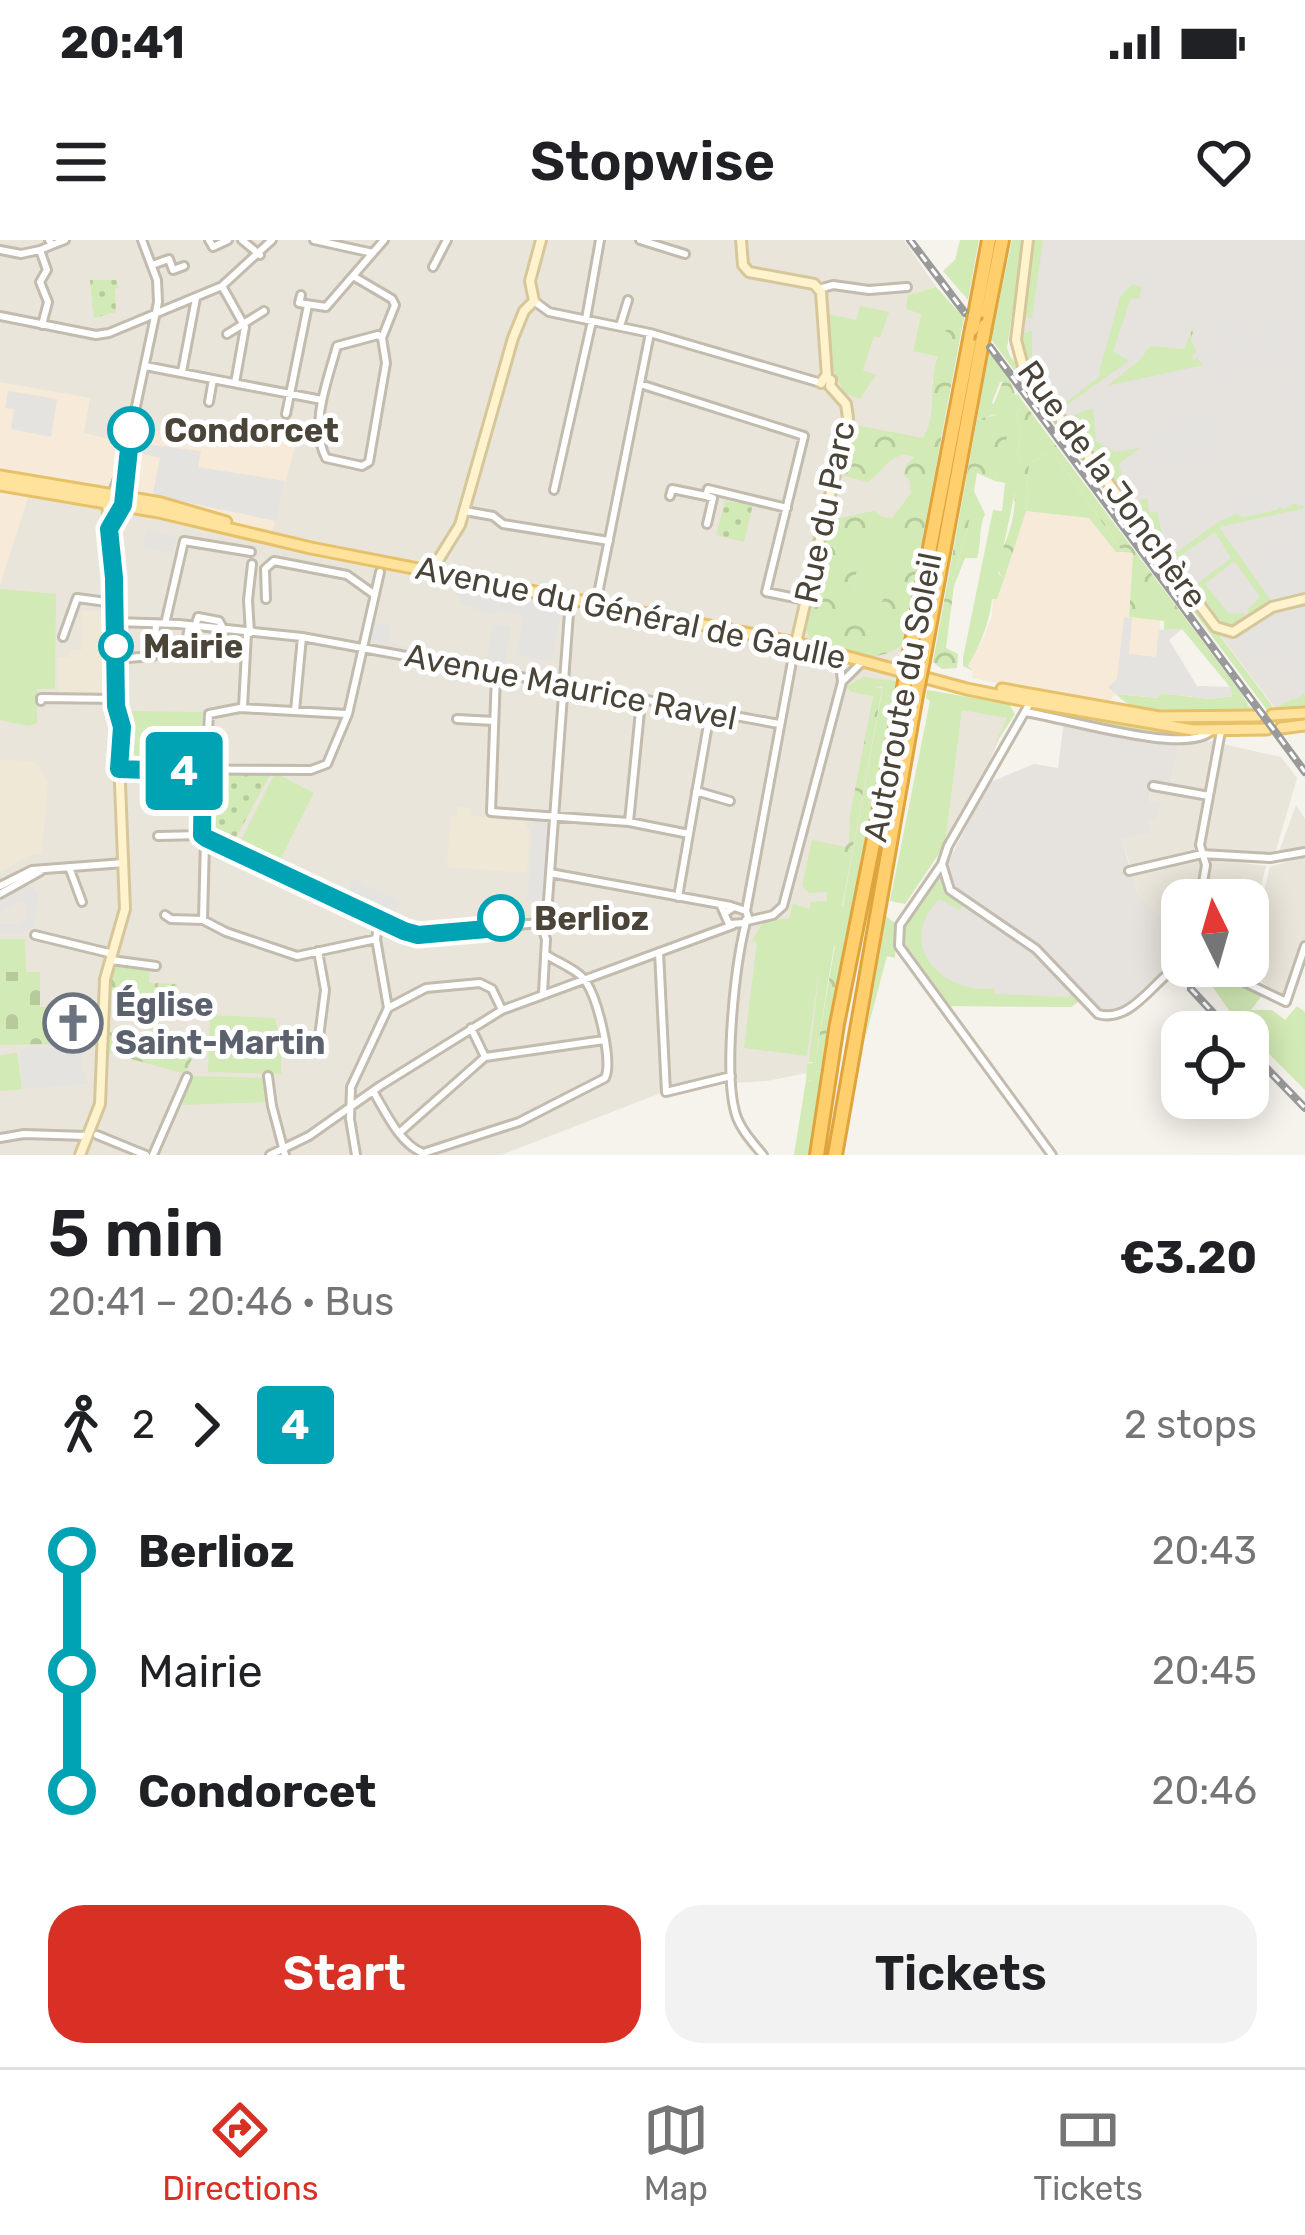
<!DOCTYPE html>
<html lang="en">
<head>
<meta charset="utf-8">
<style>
  body { margin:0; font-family:Rubik,sans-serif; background:#f2f2f2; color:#202124; height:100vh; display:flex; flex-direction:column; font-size:45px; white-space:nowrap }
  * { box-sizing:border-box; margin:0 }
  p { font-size:39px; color:#757577 }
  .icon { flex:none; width:66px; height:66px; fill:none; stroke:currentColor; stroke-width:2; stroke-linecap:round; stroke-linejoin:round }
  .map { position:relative; height:915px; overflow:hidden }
  .side { display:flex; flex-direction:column; background:#fff; flex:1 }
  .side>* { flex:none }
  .badge { padding:0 24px; border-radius:9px; font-size:42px; line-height:78px }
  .needle { width:78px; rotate:355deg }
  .tools { position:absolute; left:1161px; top:639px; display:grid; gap:24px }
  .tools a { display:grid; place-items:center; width:108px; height:108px; border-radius:24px; background:#fff; box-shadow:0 6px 30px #0003; font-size:60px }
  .map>.badge { position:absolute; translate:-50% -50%; box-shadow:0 0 0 6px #fff }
  .legs { display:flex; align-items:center; gap:18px; height:132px; padding:0 48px; font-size:39px }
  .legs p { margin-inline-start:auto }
  .head { display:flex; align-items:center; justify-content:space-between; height:204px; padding:0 48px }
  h1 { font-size:66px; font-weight:600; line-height:90px }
  .action { display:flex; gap:24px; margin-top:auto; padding:24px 48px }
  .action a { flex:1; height:138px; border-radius:36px; background:#d93025; color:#fff; font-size:48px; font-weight:600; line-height:138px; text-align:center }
  .action a+a { background:#f2f2f2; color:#202124 }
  ul { padding:0 48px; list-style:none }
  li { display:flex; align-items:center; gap:42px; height:120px; font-size:45px }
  li i { display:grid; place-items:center; width:18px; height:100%; margin:0 15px; background:currentColor }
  li i::after { content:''; width:30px; height:30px; margin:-15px; border:9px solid; border-radius:50%; background:#fff }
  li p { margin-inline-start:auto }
  li:first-child i { background:linear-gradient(#0000 50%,currentColor 0) }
  li:last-child i { background:linear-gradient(currentColor 50%,#0000 0) }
  .status { display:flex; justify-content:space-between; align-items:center; height:84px; padding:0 60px; background:#fff; direction:ltr }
  .status svg { height:33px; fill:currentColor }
  header { display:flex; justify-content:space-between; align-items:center; height:156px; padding:0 48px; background:#fff; font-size:54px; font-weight:600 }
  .tab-bar { display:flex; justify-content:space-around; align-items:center; height:168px; border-top:3px solid #e0e0e0; background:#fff; font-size:33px; color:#757577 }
  .tab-bar a { display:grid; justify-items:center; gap:6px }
  .tab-bar .active { color:#d93025 }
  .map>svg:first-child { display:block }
  .residential { fill:#eae5da }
  .commercial { fill:#f7ead8 }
  .industrial { fill:#e6e2dd }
  .education { fill:#efe8d6 }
  .green { fill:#d2eab5 }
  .forest { fill:url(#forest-crowns) }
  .cemetery { fill:url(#cemetery-stones) }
  .park { fill:url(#park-dots) }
  .parking { fill:#e5e3e0 }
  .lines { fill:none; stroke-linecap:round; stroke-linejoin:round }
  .street-casing { stroke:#c2bbae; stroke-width:12 }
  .secondary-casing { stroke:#d6c79b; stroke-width:14 }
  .primary-casing { stroke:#e6c16a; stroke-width:15 }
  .highway-casing { stroke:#e0a43c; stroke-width:18 }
  .street { stroke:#fff; stroke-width:6 }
  .secondary { stroke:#fff3cd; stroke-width:8 }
  .primary { stroke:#ffe39c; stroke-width:9 }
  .highway { stroke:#ffcf6e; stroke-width:12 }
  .rail-casing { stroke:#9a9a9a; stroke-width:8 }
  .rail { stroke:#fff; stroke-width:3; stroke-dasharray:9; stroke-linecap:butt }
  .highway-bridge-casing { stroke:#e0a43c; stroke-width:18; stroke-linecap:butt }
  .highway-bridge { stroke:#ffcf6e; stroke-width:12 }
  .line-1-casing { stroke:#fff; stroke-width:27 }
  .line-1 { stroke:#00a3b4; stroke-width:18 }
  .stop-1-dot { fill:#fff; stroke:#00a3b4; stroke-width:6 }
  .labels { text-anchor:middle; stroke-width:10; stroke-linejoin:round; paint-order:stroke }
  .stop-label { font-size:33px; font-weight:bold; fill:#4b4439; stroke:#fff; text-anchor:start }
  .street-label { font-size:33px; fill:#4b4439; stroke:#fff }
  .worship-label { font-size:33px; font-weight:bold; fill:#5b616d; stroke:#fff; text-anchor:start }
</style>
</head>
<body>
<div class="status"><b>20:41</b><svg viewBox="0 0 49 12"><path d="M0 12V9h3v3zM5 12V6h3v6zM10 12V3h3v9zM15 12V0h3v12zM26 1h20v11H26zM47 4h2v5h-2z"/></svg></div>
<header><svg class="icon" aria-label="menu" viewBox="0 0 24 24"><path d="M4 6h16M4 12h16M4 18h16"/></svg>Stopwise<svg class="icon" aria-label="heart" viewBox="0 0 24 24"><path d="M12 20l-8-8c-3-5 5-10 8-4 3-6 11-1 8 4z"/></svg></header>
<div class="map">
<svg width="1305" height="915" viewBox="0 0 1305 915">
  <defs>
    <pattern id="forest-crowns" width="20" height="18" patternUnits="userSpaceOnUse" patternTransform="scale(3)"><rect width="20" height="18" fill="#d2eab5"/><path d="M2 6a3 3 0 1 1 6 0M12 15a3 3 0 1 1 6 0" fill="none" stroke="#b6ca9c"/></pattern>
    <pattern id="cemetery-stones" width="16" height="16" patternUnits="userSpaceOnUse" patternTransform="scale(3)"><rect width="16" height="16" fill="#d2eab5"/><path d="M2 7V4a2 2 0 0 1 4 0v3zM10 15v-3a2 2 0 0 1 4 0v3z" fill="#b6ca9c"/></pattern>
    <pattern id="park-dots" width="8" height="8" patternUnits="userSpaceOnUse" patternTransform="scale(3)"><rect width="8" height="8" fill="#d2eab5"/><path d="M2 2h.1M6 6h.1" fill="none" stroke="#b6ca9c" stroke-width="1.8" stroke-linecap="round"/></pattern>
  </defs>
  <rect width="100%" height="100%" fill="#f6f3ec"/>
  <path class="residential" d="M0,0H904L936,47L908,55L921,74L913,110L940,117L932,142L936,156L929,187L943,202L893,453L882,450L853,615L807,833L767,841L735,843L726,833L697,839L501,915H0Z
    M962,469L1008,478L980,544L945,605Z
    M1216,501L1215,516L1207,520L1214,522L1208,553L1170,547L1179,502Z
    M1223,504L1281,517L1297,538L1275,614L1209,612L1205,608Z
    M1151,551L1205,561L1194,612L1131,628L1122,600L1151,593L1148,580L1159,563L1149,561Z
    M1296,565L1305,579V609L1278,614Z
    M1305,616V699L1287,760L1245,730L1256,695L1251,694L1248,704V660H1205L1212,619L1266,626L1259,654L1263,655L1270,627Z
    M1199,618L1203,628L1198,660H1182V713L1160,678L1137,653L1131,633Z"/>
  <path class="commercial" d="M0,142L90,158L84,193L128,203L132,185L194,197L198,182L296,203L271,295L161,263L33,243L0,345Z
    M1026,271L1090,278L1116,312L1133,313L1129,377L1160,380V390L1182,389L1169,400L1197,446L1231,447L1232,456L1116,454L1105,464L972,438L973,431L968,427L983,399L992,376L993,358Z"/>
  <path class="industrial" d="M1034,0H1305V453L1275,468L1217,391L1218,381L1028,129L1020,101Z
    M1064,481L1103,489L1104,494L1179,502L1170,547L1151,545L1149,561L1160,563L1157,580H1148L1151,593L1122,600L1137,653L1160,678L1182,719L1126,766L1112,772L1103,771L1086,756L1071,767L944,766L900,695L937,631L946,627L988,543L1034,524L1058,528Z"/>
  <path class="education" d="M82,371H103L107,454L59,455L58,417H69V410H82Z
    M0,520L35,521L48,542L42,614H32L0,632Z
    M456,567L470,568L472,576L526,582V589L530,590L527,633L447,627L451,577L458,576Z"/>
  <path class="green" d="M960,0H979L968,60L943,31L955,20Z
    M1012,0H1023L1007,108L1010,116L1274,468L1305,453V468L1267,470L991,99Z
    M1034,0H1043L1032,78L1023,77Z
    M1132,44L1142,47L1139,59L1131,58L1113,111L1129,121L1064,167L1057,168L1024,122L1021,94L1032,91V115L1037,123L1033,126L1055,155L1060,154L1066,162L1101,135L1099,132L1120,57Z
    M936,47L964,78L962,88L946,91L940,117L913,111L921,74L906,69L908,55Z
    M860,66L889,72L880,98L874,96L863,130L876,135L860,159L844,153L830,123L827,74L856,80Z
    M1150,106L1182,125L1194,122L1196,117L1203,125L1107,146L1140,120Z
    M989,111L1010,141L1000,142L992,162L997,174L977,179Z
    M1017,153L1024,163L1016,174L1021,193L1017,216L1021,223L998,333L1004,339L997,359H992C989,384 981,403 968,426L973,431L963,426V418L993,270L1002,271L1005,243L995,241Z
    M1093,168L1096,201L1115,212L1140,208L1119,224L1123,240L1119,249L1071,184L1072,176Z
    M1047,213L1058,219L1123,312H1116L1089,278L1026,271L1029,224Z
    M973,249L985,274C978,289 982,303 977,318H965L954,346L951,330L956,329L968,287Z
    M1147,258L1149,273L1157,272L1167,313L1130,264Z
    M1297,262L1305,268L1219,287L1270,359L1250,374L1247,370L1260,357L1234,321L1205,344L1229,374L1243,373L1246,376L1235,386L1224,385L1193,347L1231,318L1215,292L1173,321L1170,317L1218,282L1237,274L1245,277L1277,266L1285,269Z
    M882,277L892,278C899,319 900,338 875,372H867C839,340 868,309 882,277Z
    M0,349L56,354L55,449H37V483L29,486L0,480Z
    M863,437L896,441L844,709L834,706L815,822H809L820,724L807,816L744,808L757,702L752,701L763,682L789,678L793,664L810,669V662L827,661V652L809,653L802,646L812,600L845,607L835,664L843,666L883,446L875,447L873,456L851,452L846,447Z
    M927,450L1009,464L1015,474L994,506L1007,478L962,470L945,605L905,664L890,661L930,461L926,458Z
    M1159,453L1210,459L1232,456L1255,470C1217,472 1143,484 1116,454L1158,458Z
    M129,471L202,472L201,518L131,515L134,493Z
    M275,533L314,553L279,622L240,602Z
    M937,631L945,651L962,665L960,670L939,659C935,665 930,669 927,675C904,720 956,755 994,748L995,754L1068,757L1072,754L1079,761L1071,767L944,766C892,694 888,707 937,631Z
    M886,676L897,685L895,718L887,716L865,799Z
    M0,699H25L26,732H0Z
    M1199,727L1218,731L1264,753L1251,770H1272L1285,780L1297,766L1305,772V850L1237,782Z
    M210,775L275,778L281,804V834L208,832Z
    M17,813L22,849L0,851V815Z
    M814,831L823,832L808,915H794L806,840L813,841Z
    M192,836L263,838L267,862L180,865Z"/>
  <path class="forest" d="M1195,83L1191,100L1197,112L1192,116L1194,122L1182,125L1150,106L1184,109Z
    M962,88L902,405C871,428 845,410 811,400L804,385L829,278C847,279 857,273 875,271L882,277C868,309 839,340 867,372H875C900,337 899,319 892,278L911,253L909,239L904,235L906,225L914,217C893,208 884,231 868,242L839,235L850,184L923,198C935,178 931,161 933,140C934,124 942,106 946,90Z
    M1004,139L1010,141L1017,159L995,241L977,233L968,287L956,329L951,330L954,346L946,408L958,414L957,428L942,429L933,422L977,179L996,175L991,170Z
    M1024,163L1239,450L1248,464L1246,467L1232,456L1230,447L1182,389L1164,390V381L1129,377L1133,313L1123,312L1058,219L1047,213L1029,224L1026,271L1004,339L994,326C1006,306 1022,264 1011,241L1021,223L1017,216L1021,193L1016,174Z
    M875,447L882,449L842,666L835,664L845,607L849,602L850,575Z
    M1045,469L1183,494L1171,496L1045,472Z
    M835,705L844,709L823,832L815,831L813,841L806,840L807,824L815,822Z
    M113,725L150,728L149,743L177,744L180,761L173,762L172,770H161L158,803L167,813L176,816L191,803L197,805L187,831L182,833L106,812L105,794C123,785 133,796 150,802L153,799V793L139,781L126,777L130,755L108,750Z"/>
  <path class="cemetery" d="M0,732H40V767L98,766V799L95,803L0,805Z"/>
  <path class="park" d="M90,40H116L119,48L115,49L116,72L94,78Z
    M725,261L753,264L744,302L716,295Z
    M219,532L271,533L232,605L225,598L223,601L208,595C208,575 201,545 219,532Z"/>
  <path class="parking" d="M1224,75L1236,77L1232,91L1262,99L1266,83L1289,90L1291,101L1229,111L1220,102L1218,93Z
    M1305,106V165L1295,166L1290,144L1300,141L1294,116L1214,133L1212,125Z
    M8,151L57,159L51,197L11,189L14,169L5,168Z
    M1207,176L1210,180L1215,179L1218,210L1167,221L1151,200L1149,192L1171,191L1170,183Z
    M140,198L145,204L201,211L198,227L285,241L276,281L157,256L153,252L160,218L135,212Z
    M1301,251L1305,264L1298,266L1296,262L1284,269L1278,266L1277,270L1244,277L1237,274L1239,264L1268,258L1270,262L1272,257Z
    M146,290L176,296L173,313L143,308Z
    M1293,310L1290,316L1294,337H1298L1302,353L1277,358L1249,319Z
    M453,342L562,367L551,422L516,415L523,376L499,371L493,375L461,364Z
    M1266,376L1279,388L1286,384L1283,380L1294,378L1305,393V453L1295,460L1287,452L1304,440L1274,403L1253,417L1237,396Z
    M1124,377L1132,378L1129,414L1156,417L1159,390L1182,389L1169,400L1197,446L1231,447L1232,456L1210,459L1160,453L1159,458L1116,454L1108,447L1117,439Z
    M374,383L391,385L390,403L444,415L443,420L375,406L376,402L370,400Z
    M493,384L510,387L505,424L486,421Z
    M533,578L549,579L543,662L527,661Z
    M352,639L399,661L393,675L346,653Z
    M29,644L38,654L34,687L21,694H0V684H20L25,680L27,665L21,661L0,673V660Z
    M86,806L80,821L88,844L22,849L20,809Z"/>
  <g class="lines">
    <g class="street-casing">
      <path id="street" d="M209,0L213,7L228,0
        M242,0L260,15
        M314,0L373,13
        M640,0L685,14
        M52,5L65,0
        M0,10L21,14L40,10L47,30L40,42L48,62L42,85
        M40,10L52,5L49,0
        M152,25L169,19L173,30L184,26
        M433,27L447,0
        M353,36L392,59L395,65L382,98L386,123L369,222L362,226L326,218C309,186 328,139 337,106L378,95L382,98
        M222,46L245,87L235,143
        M819,49L833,45L869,50L907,47
        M301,55L299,63L326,67L384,0
        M534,61L549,72L650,93L821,143
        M0,76L96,95L109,93L222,46L272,0
        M586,79L600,0
        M620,86L628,60
        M227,94L264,71
        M145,126L322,160
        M182,132L196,58
        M640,144L804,196L766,352L805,360
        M209,162L213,139
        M286,174L308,65
        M554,250L592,81
        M111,256L122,229
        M670,256L672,249L706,256L708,249L787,268
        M706,256L713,258L707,284
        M123,260L126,214L158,62L157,40L142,0
        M465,271L493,276L503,284L609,301
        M266,359L265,329L274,321L347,335L375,355
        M596,364L650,93
        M115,382L179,384L302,397L779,484
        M165,384L184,301L251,312
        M195,387L198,377L219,381L224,390
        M250,393L248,360L252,324
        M63,397L77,358L114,363
        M179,417L185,410L189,386
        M116,419L153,416L156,386
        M496,434L491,572L629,582L689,594
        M844,440L863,421
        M41,461V458L116,459
        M1031,461L948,606L942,624L950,650L1036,709L1098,774C1132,784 1155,738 1182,723
        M243,467L247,393
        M295,471L302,397
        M1025,472C1061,477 1187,516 1211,491
        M457,479L494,481
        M119,529L311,530L327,524L348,474L380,332
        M1153,546L1209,556
        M696,551L730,561
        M629,582L641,461
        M202,595L411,694L540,683
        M202,595L209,474L240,468L346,474
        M158,596L202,595
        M942,624L900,685L899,706L1052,915
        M69,627L82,662
        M1129,631L1202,614L1270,618L1305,612
        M550,633L731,666
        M0,646L32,630L124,623
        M0,654L41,631
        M678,657L710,473
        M1200,660L1206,625L1200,605L1221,491
        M721,666L729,684L744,683L748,677L746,671L734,667L725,673
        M746,671L793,416
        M165,675L171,679L203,680L226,692L297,716L376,699
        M203,680L205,600
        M747,681L773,675L783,666L842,442L839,414
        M746,682C735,725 723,833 736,875C741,890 753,903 763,915
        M35,695L113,714
        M318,711L325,750L318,805
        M659,712L666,852L731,836
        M111,720L156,726
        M1211,726L1286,762L1305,706
        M543,753L546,699L540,683L548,661L570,359
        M388,768L426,748L480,743L492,749L502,770
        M471,788L485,817
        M268,836L272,866L285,915
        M373,851C386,873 400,904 423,913L519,882L605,838C613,821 598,760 586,742C579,730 557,722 545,714
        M399,893L485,817L604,800
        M97,895L146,915
        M0,898L24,894L87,896
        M153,915L187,837
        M270,915L309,896L380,846L502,770L733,685
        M356,915L350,879L351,847L388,768L376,699L379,680"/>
    </g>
    <g class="secondary-casing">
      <path id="secondary" d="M741,0L743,25L749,32L814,44L821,52L827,137
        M1028,0L1016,100L1024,130L1216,387L1233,392L1272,367L1305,359
        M432,330L460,285L513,98L524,71L534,61L530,41L541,0
        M796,403L848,178L846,164L830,146L831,140L825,137L821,143
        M80,915L100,864L105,739L125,669L119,519L122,487L116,466L114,338L107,263"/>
    </g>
    <g class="primary-casing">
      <path id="primary" d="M0,236L161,263L226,282
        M0,245L159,272L311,308L796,403L967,449L1031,462L1193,490L1267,489
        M1002,449L1159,477L1258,476
        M1272,475L1305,473
        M1281,488L1305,485"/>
    </g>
    <g class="highway-casing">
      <path id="highway" d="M975,75L989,0
        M985,86L1002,0
        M909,417L972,89
        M923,420L982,102
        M817,915L837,784L903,453
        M835,915L916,455"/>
    </g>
    <use href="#street" class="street"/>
    <use href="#secondary" class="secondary"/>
    <use href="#primary" class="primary"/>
    <use href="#highway" class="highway"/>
    <g class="rail-casing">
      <path id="rail" d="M910,0L965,73
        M990,107L1305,532
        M1191,749L1231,792
        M1248,809L1305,868"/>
    </g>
    <use href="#rail" class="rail"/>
    <g class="highway-bridge-casing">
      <path id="highway-bridge" d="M972,89L975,75
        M982,102L985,86
        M903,453L909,417
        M916,455L923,420"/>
    </g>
    <use href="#highway-bridge" class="highway-bridge"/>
  </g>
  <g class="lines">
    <g class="line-1-casing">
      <path id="line-1" d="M131,190L123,265L109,289L114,338L116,466L122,487L119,529L203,532L202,595L206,598L404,691L418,695L487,689L501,678"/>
    </g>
    <use href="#line-1" class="line-1"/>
  </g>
  <defs>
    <g id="church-ring" transform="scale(3)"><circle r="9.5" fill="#fff" stroke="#6b7280" stroke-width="1.5"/><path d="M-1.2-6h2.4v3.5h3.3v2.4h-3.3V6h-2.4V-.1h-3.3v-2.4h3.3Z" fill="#6b7280"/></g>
  </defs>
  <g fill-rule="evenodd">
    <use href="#church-ring" x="73" y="783"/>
  </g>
  <g class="stop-1-dot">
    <circle cx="131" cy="190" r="21"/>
    <circle cx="116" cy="406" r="15"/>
    <circle cx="501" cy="678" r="21"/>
  </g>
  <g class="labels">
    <g class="stop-label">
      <text x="164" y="202">Condorcet</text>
      <text x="143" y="418">Mairie</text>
      <text x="534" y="690">Berlioz</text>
    </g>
    <g class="street-label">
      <text transform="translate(1113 244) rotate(54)" y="12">Rue de la Jonchère</text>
      <text transform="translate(824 272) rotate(-78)" y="12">Rue du Parc</text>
      <text transform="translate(631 372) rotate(12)" y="12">Avenue du Général de Gaulle</text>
      <text transform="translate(571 446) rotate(11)" y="12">Avenue Maurice Ravel</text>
      <text transform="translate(902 457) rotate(-79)" y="12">Autoroute du Soleil</text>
    </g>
    <g class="worship-label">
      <text x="115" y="776">Église<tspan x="115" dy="38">Saint-Martin</tspan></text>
    </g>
  </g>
</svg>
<div class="tools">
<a><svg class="needle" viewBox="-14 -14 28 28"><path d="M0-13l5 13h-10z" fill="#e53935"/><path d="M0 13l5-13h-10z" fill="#757577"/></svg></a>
<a><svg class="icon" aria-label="locate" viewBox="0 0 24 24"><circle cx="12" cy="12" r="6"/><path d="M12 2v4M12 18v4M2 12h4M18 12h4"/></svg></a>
</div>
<b class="badge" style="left:184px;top:531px;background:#00a3b4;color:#fff">4</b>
</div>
<section class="side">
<div class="head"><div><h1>5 min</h1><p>20:41 – 20:46 · Bus</p></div><b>€3.20</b></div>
<div class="legs"><svg class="icon" aria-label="walk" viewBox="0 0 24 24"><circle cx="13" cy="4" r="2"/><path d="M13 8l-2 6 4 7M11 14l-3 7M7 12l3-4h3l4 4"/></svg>2<svg class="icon" aria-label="forward" viewBox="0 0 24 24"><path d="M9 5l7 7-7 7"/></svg><b class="badge" style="background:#00a3b4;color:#fff">4</b><p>2 stops</p></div>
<ul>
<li><i style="color:#00a3b4"></i><b>Berlioz</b><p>20:43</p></li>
<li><i style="color:#00a3b4"></i><span>Mairie</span><p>20:45</p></li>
<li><i style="color:#00a3b4"></i><b>Condorcet</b><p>20:46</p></li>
</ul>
<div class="action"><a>Start</a><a>Tickets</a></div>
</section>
<nav class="tab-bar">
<a class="active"><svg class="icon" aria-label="directions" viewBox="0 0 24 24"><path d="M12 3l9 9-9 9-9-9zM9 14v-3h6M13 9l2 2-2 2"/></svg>Directions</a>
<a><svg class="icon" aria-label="map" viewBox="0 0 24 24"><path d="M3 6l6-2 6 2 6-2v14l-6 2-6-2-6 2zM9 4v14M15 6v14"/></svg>Map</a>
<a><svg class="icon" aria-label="tickets" viewBox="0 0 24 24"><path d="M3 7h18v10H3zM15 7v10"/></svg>Tickets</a>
</nav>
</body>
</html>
